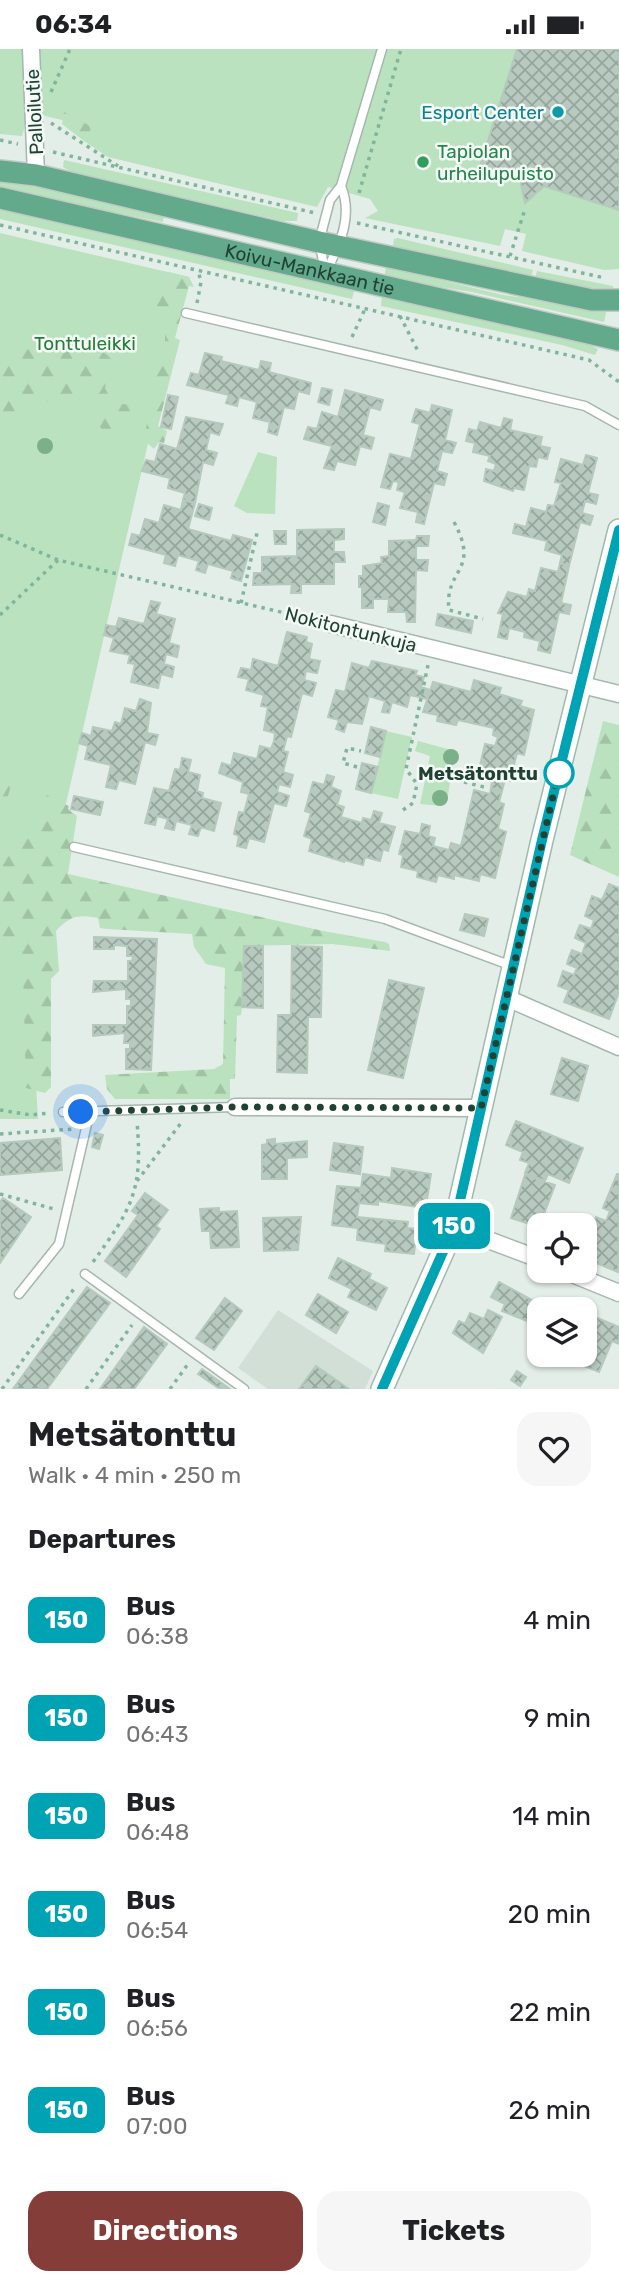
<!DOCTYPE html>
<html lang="en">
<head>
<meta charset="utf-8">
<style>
  body { margin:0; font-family:Rubik,sans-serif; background:#f6f6f6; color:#202124; height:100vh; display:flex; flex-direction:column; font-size:26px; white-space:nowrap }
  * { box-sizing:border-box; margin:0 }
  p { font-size:23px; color:#757577 }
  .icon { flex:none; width:38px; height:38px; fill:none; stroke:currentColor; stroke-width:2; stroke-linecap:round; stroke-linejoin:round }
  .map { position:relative; height:1340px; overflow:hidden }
  .drawer { display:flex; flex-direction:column; background:#fff; flex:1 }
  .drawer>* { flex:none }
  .badge { padding:0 14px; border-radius:10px; font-size:24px; line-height:46px }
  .fabs { position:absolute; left:527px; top:1164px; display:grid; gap:14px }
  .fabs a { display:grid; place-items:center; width:70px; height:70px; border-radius:14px; background:#fff; box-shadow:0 2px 5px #0004; font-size:35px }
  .you { position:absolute; width:35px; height:35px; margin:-18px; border:5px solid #fff; border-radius:50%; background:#1a73e8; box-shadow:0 0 0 10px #1a73e833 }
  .map>.badge { position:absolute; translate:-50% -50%; box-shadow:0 0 0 4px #fff }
  h2 { padding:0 28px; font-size:26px; line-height:63px }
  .round { display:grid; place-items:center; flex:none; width:74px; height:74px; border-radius:21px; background:#f6f6f6 }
  .summary { display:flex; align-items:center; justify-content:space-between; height:119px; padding:0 28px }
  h1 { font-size:33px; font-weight:700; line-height:52px }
  .primary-button { display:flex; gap:14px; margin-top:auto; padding:14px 28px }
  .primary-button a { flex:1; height:80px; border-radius:21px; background:#843d38; color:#fff; font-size:28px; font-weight:700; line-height:80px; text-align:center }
  .primary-button a+a { background:#f6f6f6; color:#202124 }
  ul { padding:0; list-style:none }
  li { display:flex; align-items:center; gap:21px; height:98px; padding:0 28px }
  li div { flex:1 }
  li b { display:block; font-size:26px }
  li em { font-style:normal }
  li .badge { min-width:77px; font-weight:700; text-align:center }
  .status { display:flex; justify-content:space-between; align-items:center; height:49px; padding:0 35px; background:#fff; direction:ltr }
  .status svg { height:19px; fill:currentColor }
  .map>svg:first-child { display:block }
  .built { fill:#d1dfd6 }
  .green { fill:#bae2be }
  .forest { fill:url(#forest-firs) }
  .building { fill:url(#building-cross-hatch); stroke:#b5c9bd; stroke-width:2 }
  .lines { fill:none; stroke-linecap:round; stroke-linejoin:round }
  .lane-casing { stroke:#a5b7ae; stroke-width:11 }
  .street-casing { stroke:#a5b7ae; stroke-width:19 }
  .secondary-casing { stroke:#a0bbae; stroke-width:24 }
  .primary-casing { stroke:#c1cac6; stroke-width:24 }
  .path { stroke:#80b59c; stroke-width:3.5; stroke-dasharray:3.5 5; stroke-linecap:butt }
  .lane { stroke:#fff; stroke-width:8 }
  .street { stroke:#fff; stroke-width:16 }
  .secondary { stroke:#fff; stroke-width:21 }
  .primary { stroke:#63a98c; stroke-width:21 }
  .tree { fill:#7bb088 }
  .line-casing { stroke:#fff; stroke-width:16 }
  .line { stroke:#00a3b4; stroke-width:10 }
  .walk { stroke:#204234; stroke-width:7; stroke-dasharray:0 12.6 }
  .culture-dot { fill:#0f9aa8; stroke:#f4faf6; stroke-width:2.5 }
  .leisure-dot { fill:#2e9e5b; stroke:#f4faf6; stroke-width:2.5 }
  .stop-dot { fill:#fff; stroke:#00a3b4; stroke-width:3.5 }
  .labels { text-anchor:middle; stroke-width:5; stroke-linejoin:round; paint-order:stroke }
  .street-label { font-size:19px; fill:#204234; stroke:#f4faf6 }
  .culture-label { font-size:19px; fill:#0d838f; stroke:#f4faf6; text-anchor:end }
  .leisure-label { font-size:19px; fill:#27864d; stroke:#f4faf6; text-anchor:start }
  .park-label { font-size:19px; fill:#267e3a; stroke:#f4faf6 }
  .stop-label { font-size:19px; font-weight:bold; fill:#204234; stroke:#f4faf6; text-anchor:end }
</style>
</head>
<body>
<div class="status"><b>06:34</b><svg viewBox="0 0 49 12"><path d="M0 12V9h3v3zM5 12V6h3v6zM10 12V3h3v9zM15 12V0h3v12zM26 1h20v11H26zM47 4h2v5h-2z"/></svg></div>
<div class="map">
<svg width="619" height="1340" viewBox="0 0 619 1340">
  <defs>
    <pattern id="forest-firs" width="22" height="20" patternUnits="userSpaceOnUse" patternTransform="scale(1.75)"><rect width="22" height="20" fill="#bae2be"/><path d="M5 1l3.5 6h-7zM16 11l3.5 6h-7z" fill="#a0c3a4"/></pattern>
    <pattern id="building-cross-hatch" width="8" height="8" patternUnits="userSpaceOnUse" patternTransform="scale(1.75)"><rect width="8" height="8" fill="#b8cac0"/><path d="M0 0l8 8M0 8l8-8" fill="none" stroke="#95a69d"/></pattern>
  </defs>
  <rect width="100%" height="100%" fill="#e3eee8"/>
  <path class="built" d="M278,1261L373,1322L365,1340H268L238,1319Z"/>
  <path class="green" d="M0,0H619V220L604,221L522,202L526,185L505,180L500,197L365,169L378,162L370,150L328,138L317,158L108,108L84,92L91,78L29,63L22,87L0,85Z
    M64,111L298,164L297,172H283L73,124L63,118Z
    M0,132L35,136L164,166L163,173L0,141Z
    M0,156L355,239L352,250L0,170Z
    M0,184L189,228C138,425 97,625 50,823L26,862L38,1070H0Z
    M398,189L533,221L531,228L393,198L394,190Z
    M386,218L503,246L607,259L604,273L472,243L384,229Z
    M537,222L613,237L614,243H601L535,229Z
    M382,245L583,293L598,300L595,306L562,296L381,257Z
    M258,403L277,408L275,465L247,464L234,457Z
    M386,682L412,688L398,750L371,744Z
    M418,692L455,702L447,752L441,757L420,755L430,707L415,702Z"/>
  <path class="forest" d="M64,63L92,78L84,92L62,75Z
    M169,223L189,228L194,238L189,237L175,289L180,291L158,377L167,382L164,394L159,393L154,400L144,391L149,363L140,365L131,377L107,384C94,377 98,365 99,352L43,353L19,372L0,373V297C25,308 96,287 111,310L105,339L113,354L133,356L152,346L165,296V280L157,264V240L161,225Z
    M603,672L619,676V828L570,806Z
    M3,725L14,727L0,773V729Z
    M47,746L69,757L68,760L77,767L68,825L323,882L385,893L389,895L390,902L333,895L244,897L242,958L241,966L237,967L235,1030H230V1050H115L107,1040L105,1026L214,1020L223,1015L225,919L206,915L194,898L192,885L107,880L100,879L98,869C79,865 69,867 56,882L59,922L51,930V1038L45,1044L26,1039L23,921L0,891V804L39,771L42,751Z"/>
  <path class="building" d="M517,0H619V161L544,137L525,154L520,130L480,117Z
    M205,304L222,308L221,312L259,321L261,312L271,314L269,323L311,334L309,345L298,342L294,360L284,358L277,386L268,383L270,373L253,369L257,353L239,348L237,357L226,354L229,346L187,336L191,324L199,326Z
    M322,339L332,341L329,356L318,353Z
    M345,341L383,351L380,361L370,358L363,386L374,389L371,400L360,397L355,416L337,412L334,421L324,419L332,397L304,390L308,378L317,380L322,363L338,368Z
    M168,346L178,348L171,380L161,378Z
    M432,356L452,361L445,391L456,394L452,404L442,402L437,422L447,425L444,436L434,434L424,475L416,473L418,463L400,459L405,443L397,441L399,433L393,432L390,440L381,438L390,405L411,410L420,375L412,373L416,360L430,364Z
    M186,368L223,375L219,386L210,383L206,401L217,404L213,416L203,413L195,454L183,451L185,444L168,439L170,429L142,422L146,411L155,413L160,395L177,400Z
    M504,369L512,371L510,381L542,388L540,397L550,399L547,410L538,408L536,418L529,417L524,441L514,439L513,442L484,432L486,420L494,422L496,415L488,412L490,407L473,403L475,394L466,392L469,380L477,382L480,373L501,379Z
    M586,406L597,409L588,444L598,446L596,455L585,452L582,464L593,467L590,476L580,473L569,517L560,514L562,506L545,501L547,492L513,484L515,475L526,478L531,459L546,463L548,456L554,457L561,434L555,433L561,410L583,416Z
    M183,451L195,454L188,480L231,492L233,486L252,491L241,532L231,529L233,522L208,515L205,524L196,521L199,512L178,506L175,517L164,514L166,506L129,496L132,485L140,487L145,470L159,474L164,456L181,461Z
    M378,454L389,457L385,476L373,473Z
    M199,455L212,459L209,471L195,467Z
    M344,480V490L334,491V503H344L345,513H334V535H301V544H291L292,535L253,536L254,524H262V508L297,507V481Z
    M274,482H286V495H275Z
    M417,487H429L428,497H416V511H428L427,522L416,521L415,573H407L406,563H388L389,550H373V559H362V538H359V527H363V517L382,514L381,508L389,507V492L416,491Z
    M560,514L569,517L561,554L571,556L569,565L559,563L550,604L538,601L540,592L524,588L525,583L509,579L507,590L498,588L503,565L498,564L508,543L527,548L529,540L535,542L541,519L558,523Z
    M151,552L160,554L156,565L175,570L169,594L179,597L177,608L166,605L164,615L174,618L172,628L161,625L158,639L131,633L135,615L128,614L130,606L110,602L114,589L104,586L106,576L116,578L119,569L144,575Z
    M438,565L473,572L471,584L436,576Z
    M287,583L307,588L306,593L312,595L309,610L320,612L317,624L306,622L304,631L316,634L312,647L302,644L291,688L287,687L285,695L274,692L275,684L264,681L268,658L261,657L264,646L246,641L249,630L238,628L241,619L251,621L253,610L278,617Z
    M372,612L417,622L415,626L424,628L421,638L430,641L427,650L410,646L407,658L392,653L389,664L382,663L385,652L369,647L362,675L347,673L344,683L336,680L339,671L328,668L336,641L345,643L352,614L369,619Z
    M474,631L501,639L499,645L522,652L520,657L534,661L524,706L517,704L510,732L505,730L502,742L491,739L492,733L477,729L485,695L495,697L498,688L493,686L494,679L458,671L456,676L437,672L438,666L423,663L433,633L471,643Z
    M140,650L151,654L147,684L158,686L155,696L145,693L135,735L119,731L116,740L106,738L111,716L85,710L88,697L79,694L82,684L91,687L93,678L112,682L115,673L121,675L125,659L136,662Z
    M371,678L386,682L380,708L365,704Z
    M274,692L285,695L283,702L288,703L283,723L293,726L290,738L279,735L277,743L289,747L286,757L274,754L264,793L249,789L246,799L237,797L239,787L234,785L239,763L244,764L249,745L241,743L243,733L219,724L222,714L231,717L234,704L257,710L260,697L271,700Z
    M182,709L191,711L188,723L200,726L197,742L203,744L202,749L221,754L214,782L201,778L198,787L189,785L192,776L176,772L174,781L165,779L168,770L157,767L155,776L145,774L154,739L169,742L175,720L180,721Z
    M362,714L378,718L371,744L356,740Z
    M327,726L334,728L331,738L341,742L337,756L344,758L341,768L362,774L363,769L371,771L374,762L382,764L379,774L395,778L388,802L383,800L380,812L365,808L363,816L344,811V813L309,802L312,790L304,787L311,764L305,762L313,733L324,736Z
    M491,739L502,742L499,753L504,755L498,780L506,783L495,829L480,825L479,832L454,826V830L438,826L436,833L417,828L418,822L401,818L403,806L399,805L405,782L420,785L422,775L430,777L428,787L435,789L433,797L449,801L451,794L461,797L474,741L490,745Z
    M74,747L103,753L100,766L71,760Z
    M609,835L619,839V943L609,970L564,953L569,941L558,937L563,922L574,926L577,919L567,915L569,908L572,901L582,905L586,894L575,889L577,883L580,876L591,880L594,871L585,867L592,847L602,851Z
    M465,865L488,870L484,887L460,881Z
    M94,888L157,890L151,1021L126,1020V1000H130V994H124L125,984L93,987V976H127V957H131V950H126V940L93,943L94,932H128V912H132L133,907H127V897L114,896V900H94Z
    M244,897H263V959L242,958Z
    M292,897L322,898L321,968H308L307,1024L277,1023L278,966H291Z
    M389,931L424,939L403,1029L368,1021Z
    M562,1009L588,1017L578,1052L551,1045Z
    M516,1072L583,1099L569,1134L548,1125L545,1132L525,1124L529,1114L520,1111L523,1103L506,1096Z
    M95,1084L103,1086L99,1100L92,1098Z
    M60,1089L62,1121L0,1126V1094Z
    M275,1090V1095L307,1092V1108L287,1109V1130H262V1096L267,1095V1091Z
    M334,1094L363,1098L360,1125L330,1121Z
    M392,1119L431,1125L425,1163V1159L378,1152V1156L359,1154L363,1125L391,1129Z
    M617,1125H619L618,1223L584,1209V1197L596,1168L606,1172L610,1162L603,1159Z
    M525,1126L555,1136L539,1178L511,1169Z
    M337,1137L361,1139L357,1168L408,1173L407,1179L417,1180L414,1205L385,1202L386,1195L357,1191L358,1179L332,1176Z
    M145,1144L168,1161L156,1177L160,1180L126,1228L105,1212L138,1166L132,1162Z
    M3,1149L31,1168L0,1214V1153Z
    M219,1159V1163L237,1162L239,1198L211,1199L210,1182H202L200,1160Z
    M301,1168L298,1201L264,1202L263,1169Z
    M338,1209L371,1225L369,1230L387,1239L376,1261L348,1248L352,1240L329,1229Z
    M499,1233L541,1256L532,1274L502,1262L505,1255L491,1248Z
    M87,1238L110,1254L47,1340H13Z
    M318,1245L348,1263L336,1284L306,1266Z
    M225,1249L242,1262L214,1301L196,1289Z
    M488,1261L502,1268L483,1304L453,1284L459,1272L465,1275L470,1264L484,1270Z
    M588,1265L619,1278V1295L612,1292L599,1323L569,1311L571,1306H584V1273Z
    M144,1278L167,1295L134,1340H100Z
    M316,1317L349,1340H299Z
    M202,1320L230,1340H220L198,1325Z
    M517,1322L526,1328L520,1337L511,1331Z"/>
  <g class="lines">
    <g class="lane-casing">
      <path id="lane" d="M325,221L319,193L330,151L341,137L382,0
        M327,221C341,193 353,166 341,137
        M186,264L585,357L619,376
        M74,798L385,870L512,917
        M63,1063L235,1058
        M85,1225L244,1340
        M19,1245L59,1195L90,1062"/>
    </g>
    <g class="street-casing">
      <path id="street" d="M31,0L36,126
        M331,575L619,645
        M507,949L619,998
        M235,1058L481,1059
        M454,1178L539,1210
        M565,1222L619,1244"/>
    </g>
    <g class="secondary-casing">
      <path id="secondary" d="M382,1340L454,1178L542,791L619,481"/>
    </g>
    <g class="primary-casing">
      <g id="primary">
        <path d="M0,122L36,126L319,193L592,251H619"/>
        <path id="s1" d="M0,149L619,291"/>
      </g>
    </g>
    <path class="path" d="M51,43L70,0
      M51,74L118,117
      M0,91L18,95
      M53,103L315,164
      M359,144L401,0
      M357,174L605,229
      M0,176L589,311L619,333
      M510,207L525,160
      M197,254L201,233L198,221
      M400,267L419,304
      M352,288L365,260
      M454,473C481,523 444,519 449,561L483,570
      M0,486L58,511L315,571
      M241,554L257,484
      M0,566L58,511
      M357,718L343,714L347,699L361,702
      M464,733L488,739
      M403,761L413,754L417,735L406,720L428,616
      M0,1061L31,1066L50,1064
      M0,1085L74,1080
      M137,1132L181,1074
      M0,1145L54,1160
      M93,1213C132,1159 143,1142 137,1073
      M2,1340L76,1237
      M86,1340L132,1276
      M170,1340L188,1315"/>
    <use href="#lane" class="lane"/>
    <use href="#street" class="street"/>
    <use href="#secondary" class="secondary"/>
    <use href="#primary" class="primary"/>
  </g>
  <g class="tree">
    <circle cx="45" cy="397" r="8"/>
    <circle cx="451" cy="708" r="8"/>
    <circle cx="440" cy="749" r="8"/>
  </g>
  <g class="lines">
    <g class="line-casing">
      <path id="line" d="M382,1340L454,1178L542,791L619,481"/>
    </g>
    <use href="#line" class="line"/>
    <path class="walk" d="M81,1063L235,1058L481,1059L559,721V724"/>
  </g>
  <circle class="culture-dot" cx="558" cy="63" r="7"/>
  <circle class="leisure-dot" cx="423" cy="113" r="7"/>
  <circle class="stop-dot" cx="559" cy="724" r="14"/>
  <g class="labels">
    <g class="street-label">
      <text transform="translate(34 63) rotate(-93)" y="7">Palloilutie</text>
      <text dy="7" stroke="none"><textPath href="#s1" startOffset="318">Koivu-Mankkaan tie</textPath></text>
      <text transform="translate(351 580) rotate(14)" y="7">Nokitontunkuja</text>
    </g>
    <g class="culture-label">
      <text x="544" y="70">Esport Center</text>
    </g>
    <g class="leisure-label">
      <text x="437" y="109">Tapiolan<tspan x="437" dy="22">urheilupuisto</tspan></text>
    </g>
    <g class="park-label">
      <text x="85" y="301">Tonttuleikki</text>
    </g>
    <g class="stop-label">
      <text x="538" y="731">Metsätonttu</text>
    </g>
  </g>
</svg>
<div class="fabs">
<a><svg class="icon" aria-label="locate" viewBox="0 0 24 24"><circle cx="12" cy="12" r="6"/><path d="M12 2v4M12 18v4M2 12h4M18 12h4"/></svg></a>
<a><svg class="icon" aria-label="layers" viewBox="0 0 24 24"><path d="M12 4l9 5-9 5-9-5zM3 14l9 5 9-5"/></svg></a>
</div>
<div class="you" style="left:81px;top:1063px"></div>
<b class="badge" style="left:454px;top:1177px;background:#00a3b4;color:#fff">150</b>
</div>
<section class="drawer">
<div class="summary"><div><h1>Metsätonttu</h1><p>Walk · 4 min · 250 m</p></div><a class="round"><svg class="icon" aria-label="heart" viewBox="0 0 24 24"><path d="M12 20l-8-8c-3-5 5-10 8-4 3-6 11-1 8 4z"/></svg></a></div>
<h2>Departures</h2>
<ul>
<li><span class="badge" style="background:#00a3b4;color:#fff">150</span><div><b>Bus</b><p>06:38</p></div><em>4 min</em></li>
<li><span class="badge" style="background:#00a3b4;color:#fff">150</span><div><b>Bus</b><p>06:43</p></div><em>9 min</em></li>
<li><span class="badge" style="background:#00a3b4;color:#fff">150</span><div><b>Bus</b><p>06:48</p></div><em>14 min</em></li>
<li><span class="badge" style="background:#00a3b4;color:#fff">150</span><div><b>Bus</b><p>06:54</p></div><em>20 min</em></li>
<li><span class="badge" style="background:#00a3b4;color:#fff">150</span><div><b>Bus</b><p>06:56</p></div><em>22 min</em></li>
<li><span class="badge" style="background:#00a3b4;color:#fff">150</span><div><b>Bus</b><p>07:00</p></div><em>26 min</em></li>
</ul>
<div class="primary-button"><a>Directions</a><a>Tickets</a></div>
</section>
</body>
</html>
